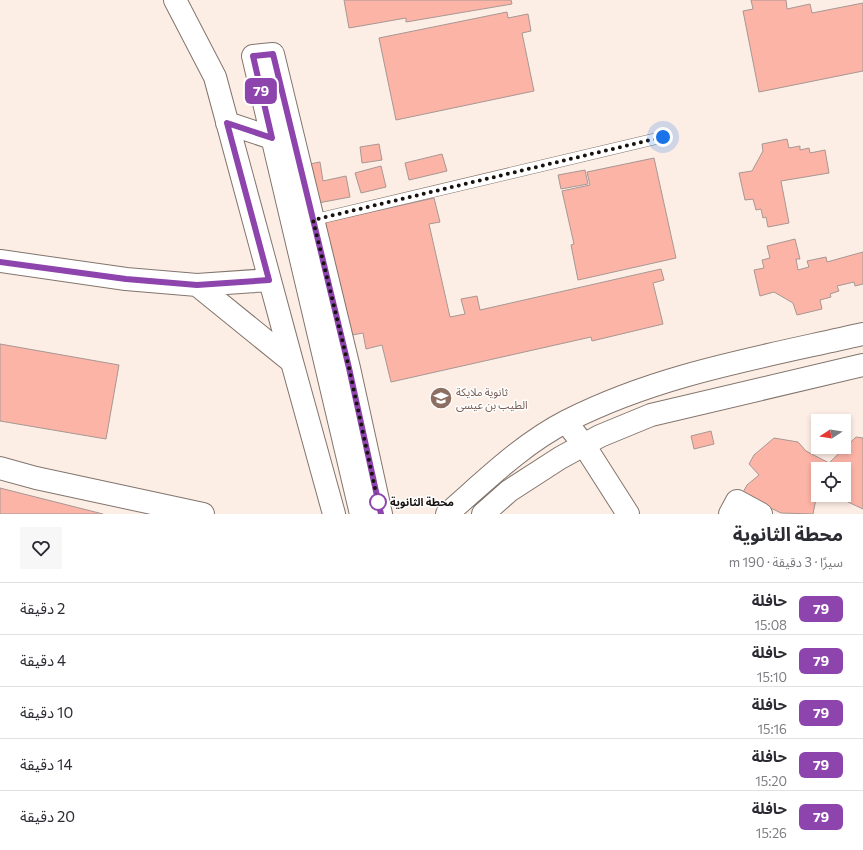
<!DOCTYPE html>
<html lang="ar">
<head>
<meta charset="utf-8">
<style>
  body { margin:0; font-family:Commissioner,"Noto Sans Arabic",sans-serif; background:#f7f7f7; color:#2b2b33; direction:rtl; height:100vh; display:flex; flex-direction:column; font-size:15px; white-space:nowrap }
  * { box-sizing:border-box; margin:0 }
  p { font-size:13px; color:#7c7c81 }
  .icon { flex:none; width:22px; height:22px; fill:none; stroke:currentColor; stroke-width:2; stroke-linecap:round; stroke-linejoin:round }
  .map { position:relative; height:514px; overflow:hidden; direction:ltr }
  .details { display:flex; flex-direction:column; background:#fff; flex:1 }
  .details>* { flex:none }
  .badge { padding:0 8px; border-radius:6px; font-size:14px; line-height:26px }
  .needle { width:26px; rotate:258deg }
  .buttons { position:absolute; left:811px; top:414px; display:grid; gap:8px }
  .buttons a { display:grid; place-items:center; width:40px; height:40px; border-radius:0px; background:#fff; box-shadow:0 2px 6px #0003; font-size:20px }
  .you { position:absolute; width:20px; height:20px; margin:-10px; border:3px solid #fff; border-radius:50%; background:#1a73e8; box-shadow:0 0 0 6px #1a73e833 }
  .map>.badge { position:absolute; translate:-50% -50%; box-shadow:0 0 0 2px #fff }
  .round { display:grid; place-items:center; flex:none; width:42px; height:42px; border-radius:0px; background:#f7f7f7 }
  .summary { display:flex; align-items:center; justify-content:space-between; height:68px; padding:0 20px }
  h1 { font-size:19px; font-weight:700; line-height:30px }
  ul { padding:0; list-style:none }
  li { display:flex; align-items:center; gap:12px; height:52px; padding:0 20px; border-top:1px solid #e1e1e2 }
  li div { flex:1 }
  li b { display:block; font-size:15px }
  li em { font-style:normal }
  li .badge { min-width:44px; font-weight:700; text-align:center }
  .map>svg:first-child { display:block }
  .building { fill:#fcb4a7; stroke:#a79793 }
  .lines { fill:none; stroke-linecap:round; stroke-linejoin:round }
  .lane-casing { stroke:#82756d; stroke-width:12 }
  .street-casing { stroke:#82756d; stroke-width:24 }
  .secondary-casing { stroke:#82756d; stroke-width:24 }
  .lane { stroke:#fff; stroke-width:11 }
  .street { stroke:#fff; stroke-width:22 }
  .secondary { stroke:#fff; stroke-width:22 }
  .line-casing { stroke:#fff; stroke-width:9 }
  .line { stroke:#8e44ad; stroke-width:6 }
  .walk { stroke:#17120f; stroke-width:4; stroke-dasharray:0 7.2 }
  .stop-dot { fill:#fff; stroke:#8e44ad; stroke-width:2 }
  .labels { text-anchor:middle; stroke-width:3; stroke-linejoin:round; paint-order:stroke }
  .education-label { font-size:11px; fill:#785e54; stroke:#fefefe; text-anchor:start }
  .stop-label { font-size:11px; font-weight:bold; fill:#17120f; stroke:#fefefe; text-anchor:start }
</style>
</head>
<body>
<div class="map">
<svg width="863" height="514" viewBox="0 0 863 514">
  <rect width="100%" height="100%" fill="#fdeee5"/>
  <path class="building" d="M344,0H511L512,4L406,22V18L349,28Z
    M751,0H786L787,9L810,4L812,13L863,3V71L759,92L743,11L753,9Z
    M507,12L508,18L528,14L531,31L522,33L534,91L396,120L379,38Z
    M787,139L789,148L800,146V150L809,148L810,153L825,150L829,173L781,181L789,223L768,227L766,217L763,218L761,209L756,210L753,199L745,200L739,173L752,171L763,151L762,144Z
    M379,144L382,160L362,163L360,147Z
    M442,154L447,171L409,180L405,163Z
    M654,158L676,258L578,280L571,245L574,244L562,191L590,185L587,172Z
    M320,162L323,181L346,176L350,197L318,203L310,164Z
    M381,166L386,187L361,193L355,173Z
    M585,170L588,184L561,189L558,175Z
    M434,198L440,222L429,224L450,317L465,314L461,299L477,296L480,310L661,269L664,280L653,283L663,324L592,341L591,337L391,382L382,345L366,349L363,333L347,336L322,223Z
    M795,239L800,259H796L798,270L809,267L807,261L826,257L827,262L863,252V284L855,286L854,282L837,286L839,291L830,294L831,297L820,300L822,309L797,315L793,303L774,292L760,296L754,270L764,268L762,260L770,258L767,246Z
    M0,344L119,365L106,439L0,421Z
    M711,431L714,444L694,449L691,436Z
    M856,437L863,438V509L833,495H844V469H818V489L813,514L781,513L742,494L747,485L759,475L749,464L754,455L774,438L798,442L806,451L829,463Z
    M0,488L103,514H0Z"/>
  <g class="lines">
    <g class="lane-casing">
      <path id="lane" d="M313,220L663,137"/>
    </g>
    <g class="street-casing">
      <path id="street" d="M175,0L215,77L292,362
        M227,123L272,138
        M0,261L126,279L197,285L292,362L334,514
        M197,285L269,280
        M566,422L584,445L628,514
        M0,468L36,478L203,514
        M361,514L253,56L273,54L349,368L381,514
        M730,514L737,501L761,514"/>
    </g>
    <g class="secondary-casing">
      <path id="secondary" d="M447,514C485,481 522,444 567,421C659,374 762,357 863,334
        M483,514L509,491L560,458L600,436L651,415L863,365"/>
    </g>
    <use href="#lane" class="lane"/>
    <use href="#street" class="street"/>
    <use href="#secondary" class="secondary"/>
  </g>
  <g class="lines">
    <g class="line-casing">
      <path id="line" d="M0,262L126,279L197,285L269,280L227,123L272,138L253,56L273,54L349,368L381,514"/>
    </g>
    <use href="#line" class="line"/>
    <path class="walk" d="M378,502L349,368L313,220L663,137"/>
  </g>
  <defs>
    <g id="school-disc" transform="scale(1.15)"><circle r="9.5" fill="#8d6e63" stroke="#fefefe"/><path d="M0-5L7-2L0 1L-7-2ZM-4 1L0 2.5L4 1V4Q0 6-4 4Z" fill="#fff"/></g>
  </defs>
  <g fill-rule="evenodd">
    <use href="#school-disc" x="441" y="398"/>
  </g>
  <circle class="stop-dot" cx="378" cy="502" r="8"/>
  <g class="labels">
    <g class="education-label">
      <text x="456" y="396">ثانوية ملايكة<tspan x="456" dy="13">الطيب بن عيسى</tspan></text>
    </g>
    <g class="stop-label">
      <text x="390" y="506">محطة الثانوية</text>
    </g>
  </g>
</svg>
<div class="buttons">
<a><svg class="needle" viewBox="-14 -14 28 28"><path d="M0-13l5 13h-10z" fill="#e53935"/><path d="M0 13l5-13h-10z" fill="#7c7c81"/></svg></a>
<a><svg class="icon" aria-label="locate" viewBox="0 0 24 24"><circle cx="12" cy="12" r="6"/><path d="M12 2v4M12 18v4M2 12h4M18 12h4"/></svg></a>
</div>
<div class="you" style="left:663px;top:137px"></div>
<b class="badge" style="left:261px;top:91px;background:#8e44ad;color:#fff">79</b>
</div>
<section class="details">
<div class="summary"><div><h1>محطة الثانوية</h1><p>سيرًا · 3 دقيقة · 190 m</p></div><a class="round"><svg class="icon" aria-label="heart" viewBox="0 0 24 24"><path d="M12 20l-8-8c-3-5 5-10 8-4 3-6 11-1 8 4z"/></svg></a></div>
<ul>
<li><span class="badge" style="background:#8e44ad;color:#fff">79</span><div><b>حافلة</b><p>15:08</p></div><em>2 دقيقة</em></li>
<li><span class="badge" style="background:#8e44ad;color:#fff">79</span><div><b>حافلة</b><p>15:10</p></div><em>4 دقيقة</em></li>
<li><span class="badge" style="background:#8e44ad;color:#fff">79</span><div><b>حافلة</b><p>15:16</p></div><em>10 دقيقة</em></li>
<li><span class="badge" style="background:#8e44ad;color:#fff">79</span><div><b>حافلة</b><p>15:20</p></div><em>14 دقيقة</em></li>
<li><span class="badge" style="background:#8e44ad;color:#fff">79</span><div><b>حافلة</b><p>15:26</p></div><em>20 دقيقة</em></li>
</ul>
</section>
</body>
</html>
